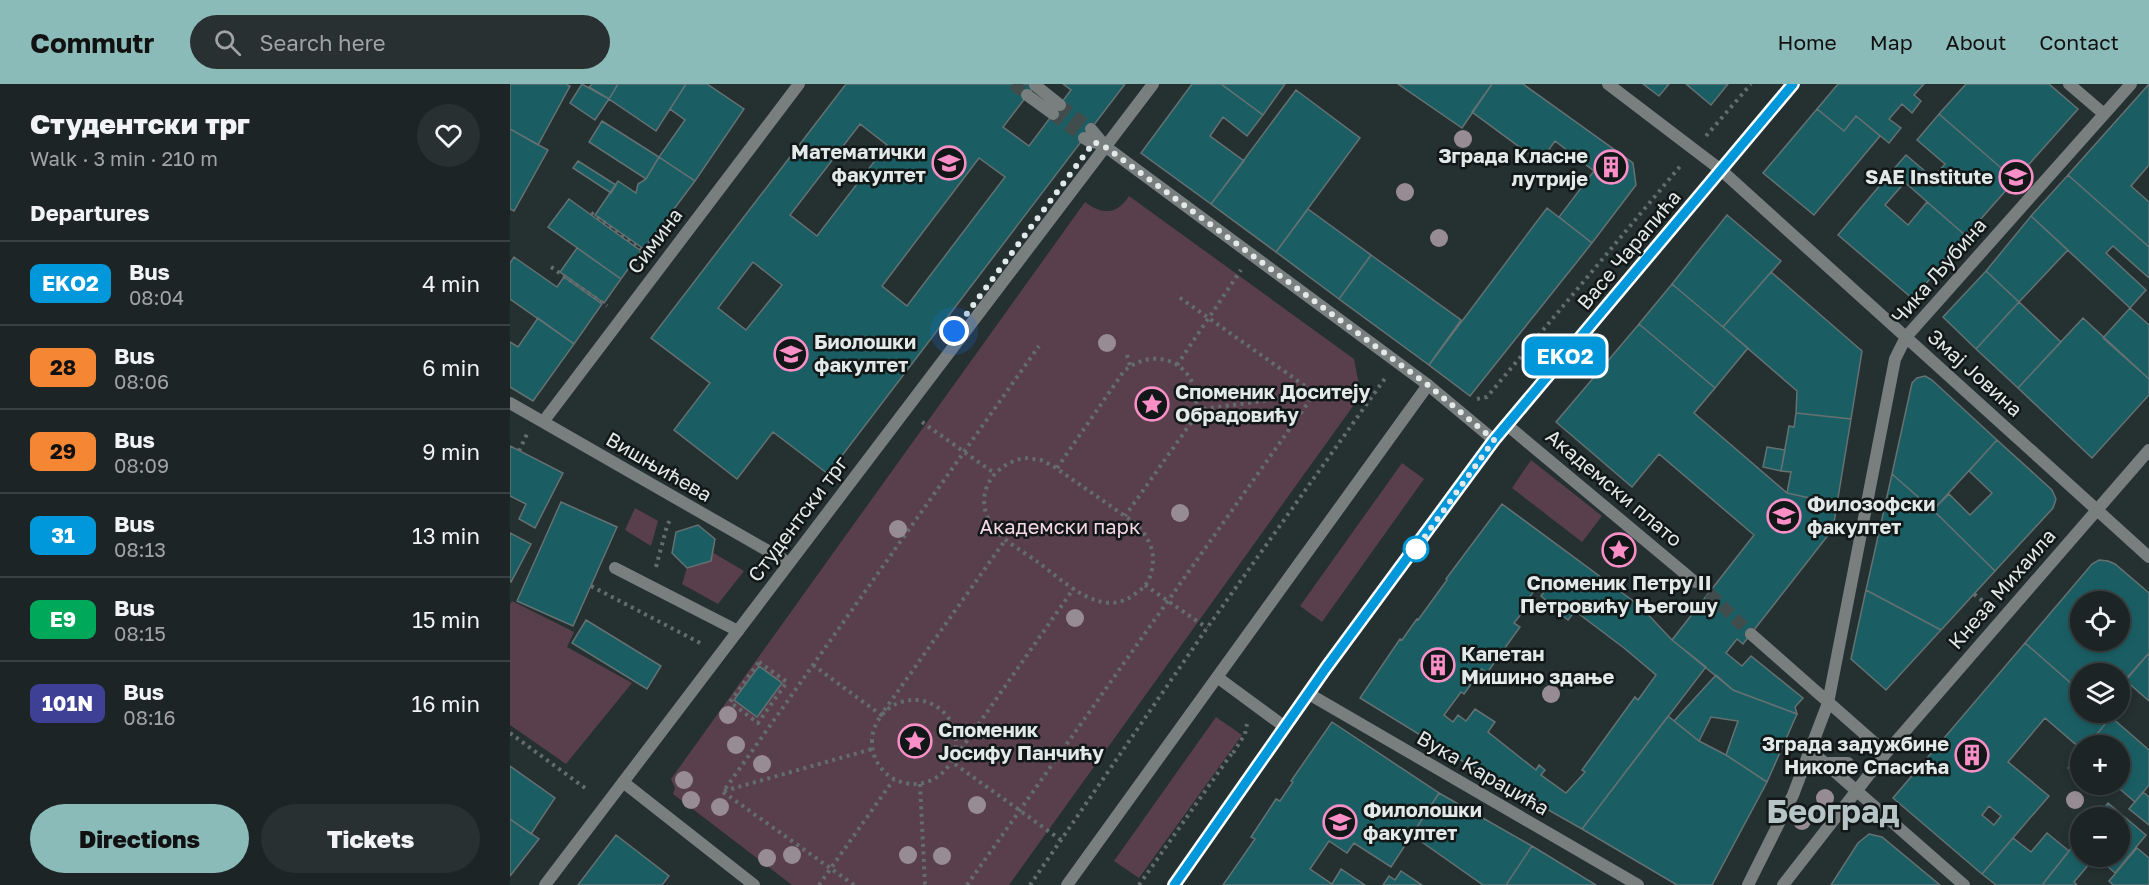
<!DOCTYPE html>
<html lang="en">
<head>
<meta charset="utf-8">
<style>
  body { margin:0; font-family:"Golos Text",sans-serif; background:#293032; color:#f1f3f6; height:100vh; display:flex; flex-direction:column; font-size:22px; white-space:nowrap }
  * { box-sizing:border-box; margin:0 }
  p { font-size:20px; color:#a0a4a7 }
  .icon { flex:none; width:33px; height:33px; fill:none; stroke:currentColor; stroke-width:2; stroke-linecap:round; stroke-linejoin:round }
  .map { position:relative; flex:1; overflow:hidden }
  .side { display:flex; flex-direction:column; background:#1c2425; width:510px }
  .side>* { flex:none }
  .badge { padding:0 12px; border-radius:9px; font-size:21px; line-height:39px }
  .fabs { position:absolute; left:1560px; top:507px; display:grid; gap:12px }
  .fabs a { display:grid; place-items:center; width:60px; height:60px; border-radius:50%; background:#1c2425; box-shadow:0 3px 9px #0003,0 0 0 2px #3a4142; font-size:30px }
  .you { position:absolute; width:30px; height:30px; margin:-15px; border:4px solid #fff; border-radius:50%; background:#1a73e8; box-shadow:0 0 0 9px #1a73e833 }
  .map>.badge { position:absolute; translate:-50% -50%; box-shadow:0 0 0 3px #fff }
  h2 { padding:0 30px; font-size:22px; line-height:54px }
  .round { display:grid; place-items:center; flex:none; width:63px; height:63px; border-radius:32px; background:#293032 }
  .head { display:flex; align-items:center; justify-content:space-between; height:102px; padding:0 30px }
  h1 { font-size:28px; font-weight:800; line-height:45px }
  .primary-button { display:flex; gap:12px; margin-top:auto; padding:12px 30px }
  .primary-button a { flex:1; height:69px; border-radius:36px; background:#8bbbb9; color:#111; font-size:24px; font-weight:800; line-height:69px; text-align:center }
  .primary-button a+a { background:#293032; color:#f1f3f6 }
  ul { padding:0; list-style:none }
  li { display:flex; align-items:center; gap:18px; height:84px; padding:0 30px; border-top:2px solid #3a4142 }
  li div { flex:1 }
  li b { display:block; font-size:22px }
  li em { font-style:normal }
  li .badge { min-width:66px; font-weight:700; text-align:center }
  header { display:flex; align-items:center; gap:36px; box-sizing:border-box; height:84px; padding:0 30px; background:#8bbbb9; color:#111 }
  header strong { font-size:28px }
  nav { display:flex; gap:33px; margin-inline-start:auto; font-size:21px }
  .search { width:420px; height:54px; background:#293032; display:flex; align-items:center; gap:15px; box-sizing:border-box; padding:0 21px; border-radius:33px; color:#a0a4a7; font-size:22px }
  main { display:flex; flex:1; min-height:0 }
  .map>svg:first-child { display:block }
  .green { fill:#593f4c }
  .building { fill:#1a5e63; stroke:#657172; stroke-width:1.5; fill-rule:evenodd }
  .lines { fill:none; stroke-linecap:round; stroke-linejoin:round }
  .pedestrian-tunnel { stroke:#414c4d; stroke-width:12; stroke-dasharray:12 6; stroke-linecap:butt }
  .minor-tunnel { stroke:#414c4d; stroke-width:12; stroke-dasharray:12 6; stroke-linecap:butt }
  .path { stroke:#646d6e; stroke-width:4; stroke-dasharray:3 4.5; stroke-linecap:butt }
  .service { stroke:#797e7f; stroke-width:12 }
  .pedestrian { stroke:#797e7f; stroke-width:12 }
  .minor { stroke:#797e7f; stroke-width:12 }
  .tertiary { stroke:#797e7f; stroke-width:12 }
  .tree { fill:#988c94 }
  .line-casing { stroke:#fff; stroke-width:14 }
  .line { stroke:#0098da; stroke-width:9 }
  .walk { stroke:#e2e9e9; stroke-width:6; stroke-dasharray:0 10.8 }
  .stop-dot { fill:#fff; stroke:#0098da; stroke-width:3 }
  .labels { text-anchor:middle; stroke-width:5; stroke-linejoin:round; paint-order:stroke }
  .poi-label { font-size:20px; font-weight:bold; fill:#e2e9e9; stroke:#121717; text-anchor:start }
  .street-label { font-size:20px; fill:#e2e9e9; stroke:#121717 }
  .park-label { font-size:20px; fill:#f6d7e5; stroke:#121717 }
  .town-label { font-size:32px; font-weight:bold; fill:#b6c4c5; stroke:#121717 }
</style>
</head>
<body>
<header>
<strong>Commutr</strong>
<div class="search"><svg class="icon" aria-label="search" viewBox="0 0 24 24"><circle cx="10" cy="10" r="6"/><path d="M15 15l6 6"/></svg>Search here</div>
<nav><a>Home</a><a>Map</a><a>About</a><a>Contact</a></nav>
</header>
<main>
<section class="side">
<div class="head"><div><h1>Студентски трг</h1><p>Walk · 3 min · 210 m</p></div><a class="round"><svg class="icon" aria-label="heart" viewBox="0 0 24 24"><path d="M12 20l-8-8c-3-5 5-10 8-4 3-6 11-1 8 4z"/></svg></a></div>
<h2>Departures</h2>
<ul>
<li><span class="badge" style="background:#0098da;color:#fff">EKO2</span><div><b>Bus</b><p>08:04</p></div><em>4 min</em></li>
<li><span class="badge" style="background:#f58634;color:#111">28</span><div><b>Bus</b><p>08:06</p></div><em>6 min</em></li>
<li><span class="badge" style="background:#f58634;color:#111">29</span><div><b>Bus</b><p>08:09</p></div><em>9 min</em></li>
<li><span class="badge" style="background:#0098da;color:#fff">31</span><div><b>Bus</b><p>08:13</p></div><em>13 min</em></li>
<li><span class="badge" style="background:#00a859;color:#fff">E9</span><div><b>Bus</b><p>08:15</p></div><em>15 min</em></li>
<li><span class="badge" style="background:#3e4095;color:#fff">101N</span><div><b>Bus</b><p>08:16</p></div><em>16 min</em></li>
</ul>
<div class="primary-button"><a>Directions</a><a>Tickets</a></div>
</section>
<div class="map">
<svg width="1639" height="801" viewBox="0 0 1639 801">
  <rect width="100%" height="100%" fill="#253031"/>
  <path class="green" d="M619,112L844,275L851,311L499,801H282L163,710L165,704L161,695L575,118C592,131 607,131 619,112Z
    M1021,376L1092,432L1072,458L1002,404Z
    M892,379L914,395L812,538L790,522Z
    M125,424L148,437L141,462L115,446Z
    M202,468L234,487L208,520L172,500L177,484L200,477Z
    M2,517L64,548L57,563L122,599L56,680L0,641V520Z
    M706,633L732,651L629,794L604,777Z"/>
  <path class="building" d="M0,0H56L60,2L28,61L0,45Z
    M72,0L99,15L85,36L60,19Z
    M82,0H108L99,15L79,3Z
    M108,0H176L146,47L99,15Z
    M176,0H197L234,25L185,97L149,73L175,36L160,25Z
    M336,0H526L493,43L519,62L561,6L553,0H615L318,390L263,348L227,395L164,346L200,299L141,254ZM350,40L377,61L307,152L280,131ZM469,74L495,93L397,222L372,202ZM243,178L272,201L236,246L208,224Z
    M682,0H711L753,31L737,52L713,33L700,52L734,77L701,120L631,69Z
    M711,0H775L753,31Z
    M888,0H982L952,44Z
    M982,0H1013L1123,79L1126,101L1082,159L1049,133L1084,87L1045,57L1030,78L962,28Z
    M1133,0H1159L1149,12Z
    M1176,0H1218L1201,21Z
    M1328,0H1414L1404,11L1411,17L1402,29L1392,20L1379,35L1391,44L1379,59L1346,32L1334,47L1307,25Z
    M1456,0H1539L1568,25L1505,96L1429,30Z
    M1639,0V81L1621,102L1639,118V163L1558,91Z
    M786,6L850,54L766,168L701,120Z
    M1307,25L1334,47L1346,32L1370,52L1304,131L1253,89Z
    M1429,30L1505,96L1456,152L1382,87L1396,71L1423,94L1435,80L1407,56Z
    M92,37L149,73L136,95L79,58Z
    M0,45L38,66L4,127L0,125Z
    M149,73L185,97L134,165L85,131L108,97L126,109L128,100L136,95Z
    M68,77L106,101L101,109L63,84Z
    M1382,87L1395,98L1375,121L1398,141L1417,118L1456,152L1403,215L1328,151Z
    M1558,91L1639,163V194L1603,162L1596,169L1636,206L1620,224L1521,132Z
    M59,115L131,167L111,195L38,143Z
    M1037,124L1082,159L960,312L919,281Z
    M798,125L861,171L829,215L766,168Z
    M1217,131L1271,177L1213,243L1162,200Z
    M1521,132L1558,166L1509,218L1476,187Z
    M67,164L111,195L94,219L50,188Z
    M861,171L951,236L919,281L829,215Z
    M4,173L47,203L54,193L92,220L64,260L0,215V179Z
    M1476,187L1509,218L1466,265L1433,233Z
    M1261,188L1352,267L1341,335L1286,329L1287,307L1213,243Z
    M1162,200L1238,264L1205,304L1129,240Z
    M1509,218L1551,258L1508,304L1466,265Z
    M1620,224L1639,241V295L1593,254Z
    M28,234L64,260L23,317L0,303V258L8,263Z
    M1573,234L1639,295V311L1582,374L1508,304Z
    M1129,240L1205,304L1184,329L1277,409L1327,420L1323,445L1233,560L1227,555L1216,569L1232,582L1241,572L1293,614L1285,623L1287,630L1223,606L1162,556L1244,451L1149,370L1122,403L1046,338Z
    M1415,292L1422,296L1487,356L1423,426L1382,390L1402,299L1407,294Z
    M1286,329L1341,335L1327,420L1277,409L1281,388L1271,387L1279,342L1284,343Z
    M1487,356L1542,406L1546,415L1543,424L1485,487L1423,426L1439,410L1460,431L1482,409L1459,387Z
    M0,362L53,389L25,444L9,435L16,420L0,412Z
    M1257,363L1275,366L1271,387L1253,383Z
    M1382,390L1423,426L1485,487L1431,546L1356,506Z
    M51,418L107,443L63,542L7,517Z
    M992,420L1130,522L1162,556L1196,583L1072,745L917,657L912,652L850,614L890,555L892,556L904,539L907,535L908,536L937,496L936,495ZM1030,498L1036,502L1039,501L1031,512L1040,520L1039,521L1058,536L1065,527L1114,564L1146,591L1128,616L1125,613L1072,686L1075,688L1056,709L1031,691L1035,686L1029,681L1026,686L978,648L985,638L965,625L956,637L948,631L943,638L934,631L951,608L954,610L972,585L977,589L1010,543L1004,539L1020,519L1022,516L1019,514Z
    M188,441L205,455L201,477L177,484L162,469L166,448Z
    M0,449L21,460L1,498L0,497Z
    M1589,476L1598,477L1605,480L1639,509V569L1610,603V590H1570V607L1515,559L1582,480ZM1570,518H1610V556H1570Z
    M1356,506L1431,546L1376,606L1341,575Z
    M76,536L151,582L137,605L62,559Z
    M1515,559L1570,607V628H1596L1601,633L1577,662H1570V664L1535,634L1498,678L1539,712L1472,790L1383,714ZM1479,722L1491,732L1484,741L1472,731Z
    M1639,569V617L1615,596Z
    M249,582L272,599L247,633L224,616Z
    M1206,591L1223,606L1287,630L1257,698L1216,671L1228,637L1201,633L1189,657L1164,637Z
    M1158,632L1189,657L1216,671L1257,698L1202,801H1167L1072,745Z
    M1601,633L1639,666V701L1625,718L1604,700H1610V662H1577Z
    M822,638L929,709L881,783L844,759L837,769L819,757L800,785L822,800L831,785L855,801H713L745,755L741,753L766,715L770,717L783,698L781,697Z
    M1569,672L1570,673V695L1558,684Z
    M0,682L45,714L21,750L0,735Z
    M1633,708L1639,713V741L1619,725Z
    M929,709L1022,762L996,801H973L902,751Z
    M1598,719L1636,751L1605,789L1586,772H1610V734H1587Z
    M0,735L29,755L0,792Z
    M1537,749L1559,767L1532,801H1486L1472,790L1503,754L1521,768Z
    M1359,750L1372,753L1430,801H1321L1348,759Z
    M106,751L159,792L152,801H68Z
    M1570,753V772H1586L1564,798L1567,801H1532Z
    M1022,762L1086,801H996Z
    M1627,764L1639,774V801H1603L1599,797Z
    M891,787L912,801H873L879,792L885,796Z"/>
  <g class="lines">
    <path class="pedestrian-tunnel" d="M1199,509L1241,550"/>
    <path class="minor-tunnel" d="M503,0L517,11
      M550,21L581,45
      M543,30L574,54"/>
    <path class="path" d="M1196,52L1241,0
      M81,129L137,169
      M41,183L97,222
      M617,271L620,282
      M667,281L731,186
      M967,315L977,313L1172,80
      M686,326L805,310
      M412,338L484,389
      M9,367L17,350
      M515,374L531,376L543,382L625,439C639,453 647,469 641,489C639,498 633,505 625,510C592,536 555,498 529,479C513,467 490,456 480,438C463,408 485,379 515,374Z
      M547,384L614,287C653,255 699,290 683,336L615,432
      M146,483L157,442L160,436L163,437
      M635,501L697,544
      M81,502L194,561
      M1464,510L1479,522
      M249,578L277,598L248,639L220,618Z
      M303,581L371,631L496,455
      M362 658a42 42 0 1 1 84 0a42 42 0 1 1-84 0Z
      M0,649L75,704
      M723,669L735,650L737,640
      M410,700L415,801
      M214,707L362,665
      M551,756L442,678L564,504
      M309,801L384,695
      M344,801L213,708L529,262
      M457,801L805,309L666,211
      M520,801L697,544L876,293
      M629,801L722,669"/>
    <path class="service" d="M105,484L228,547
      M707,593L775,643
      M557,801L918,301"/>
    <path class="pedestrian" d="M1559,0L1594,30
      M1211,86L1639,473
      M997,341L1185,498
      M1241,550L1376,669
      M799,610L1128,801
      M1300,666L1454,801
      M1316,679H1338L1329,690
      M1238,801L1283,711L1318,619L1385,275L1396,253L1621,0
      M1273,801L1376,669L1639,366"/>
    <path class="minor" d="M1098,0L1211,86
      M525,1L550,21
      M517,11L543,30
      M581,45L596,63L918,301L984,356
      M574,54L579,57L594,61
      M0,319L279,479
      M33,338L289,0
      M664,801L817,584L984,356L1283,0"/>
    <path class="tertiary" d="M113,698L244,801
      M35,801L643,0"/>
  </g>
  <g class="tree">
    <circle cx="953" cy="55" r="9"/>
    <circle cx="895" cy="108" r="9"/>
    <circle cx="929" cy="154" r="9"/>
    <circle cx="597" cy="259" r="9"/>
    <circle cx="670" cy="429" r="9"/>
    <circle cx="388" cy="445" r="9"/>
    <circle cx="565" cy="534" r="9"/>
    <circle cx="1041" cy="610" r="9"/>
    <circle cx="218" cy="631" r="9"/>
    <circle cx="226" cy="661" r="9"/>
    <circle cx="252" cy="680" r="9"/>
    <circle cx="174" cy="696" r="9"/>
    <circle cx="1315" cy="714" r="9"/>
    <circle cx="181" cy="716" r="9"/>
    <circle cx="1565" cy="716" r="9"/>
    <circle cx="467" cy="721" r="9"/>
    <circle cx="210" cy="723" r="9"/>
    <circle cx="1292" cy="737" r="9"/>
    <circle cx="282" cy="771" r="9"/>
    <circle cx="398" cy="771" r="9"/>
    <circle cx="432" cy="772" r="9"/>
    <circle cx="257" cy="774" r="9"/>
  </g>
  <g class="lines">
    <g class="line-casing">
      <path id="line" d="M664,801L816,584L984,356L1283,0"/>
    </g>
    <use href="#line" class="line"/>
    <path class="walk" d="M444,247L584,58L594,62L918,301L984,356L906,465"/>
  </g>
  <defs>
    <g id="university-ring" transform="scale(1.725)"><circle r="9.5" fill="#121717" stroke="#fa8fc7" stroke-width="1.5"/><path d="M0-5L7-2L0 1L-7-2ZM-4 1L0 2.5L4 1V4Q0 6-4 4Z" fill="#fa8fc7"/></g>
    <g id="building-ring" transform="scale(1.725)"><circle r="9.5" fill="#121717" stroke="#fa8fc7" stroke-width="1.5"/><path d="M-4-6H4V6H1V3H-1V6H-4ZM-2.5-4.3h1.7v1.8h-1.7ZM.8-4.3h1.7v1.8H.8ZM-2.5-1h1.7V.8h-1.7ZM.8-1h1.7V.8H.8Z" fill="#fa8fc7"/></g>
    <g id="sight-ring" transform="scale(1.725)"><circle r="9.5" fill="#121717" stroke="#fa8fc7" stroke-width="1.5"/><path d="M0-6L1.8-2.2L6-1.7L2.9 1.2L3.7 5.4L0 3.3L-3.7 5.4L-2.9 1.2L-6-1.7L-1.8-2.2Z" fill="#fa8fc7"/></g>
  </defs>
  <g fill-rule="evenodd">
    <use href="#university-ring" x="439" y="79"/>
    <use href="#building-ring" x="1101" y="83"/>
    <use href="#university-ring" x="1506" y="93"/>
    <use href="#university-ring" x="281" y="270"/>
    <use href="#sight-ring" x="642" y="320"/>
    <use href="#university-ring" x="1274" y="432"/>
    <use href="#sight-ring" x="1109" y="466"/>
    <use href="#building-ring" x="928" y="581"/>
    <use href="#sight-ring" x="405" y="657"/>
    <use href="#building-ring" x="1462" y="671"/>
    <use href="#university-ring" x="830" y="738"/>
  </g>
  <circle class="stop-dot" cx="906" cy="465" r="12"/>
  <g class="labels">
    <g class="poi-label">
      <text x="416" y="75" text-anchor="end">Математички<tspan x="416" dy="23">факултет</tspan></text>
      <text x="1078" y="79" text-anchor="end">Зграда Класне<tspan x="1078" dy="23">лутрије</tspan></text>
      <text x="1483" y="100" text-anchor="end">SAE Institute</text>
      <text x="304" y="265">Биолошки<tspan x="304" dy="23">факултет</tspan></text>
      <text x="665" y="315">Споменик Доситеју<tspan x="665" dy="23">Обрадовићу</tspan></text>
      <text x="1297" y="427">Филозофски<tspan x="1297" dy="23">факултет</tspan></text>
      <text x="1109" y="506" text-anchor="middle">Споменик Петру II<tspan x="1109" dy="23">Петровићу Његошу</tspan></text>
      <text x="951" y="577">Капетан<tspan x="951" dy="23">Мишино здање</tspan></text>
      <text x="428" y="653">Споменик<tspan x="428" dy="23">Јосифу Панчићу</tspan></text>
      <text x="1439" y="667" text-anchor="end">Зграда задужбине<tspan x="1439" dy="23">Николе Спасића</tspan></text>
      <text x="853" y="733">Филолошки<tspan x="853" dy="23">факултет</tspan></text>
    </g>
    <g class="street-label">
      <text transform="translate(145 157) rotate(-53)" y="7">Симина</text>
      <text transform="translate(1119 166) rotate(-50)" y="7">Васе Чарапића</text>
      <text transform="translate(1429 187) rotate(-49)" y="7">Чика Љубина</text>
      <text transform="translate(1465 289) rotate(42)" y="7">Змај Јовина</text>
      <text transform="translate(149 383) rotate(30)" y="7">Вишњићева</text>
      <text transform="translate(1104 404) rotate(40)" y="7">Академски плато</text>
      <text transform="translate(288 435) rotate(-53)" y="7">Студентски трг</text>
      <text transform="translate(1492 505) rotate(-49)" y="7">Кнеза Михаила</text>
      <text transform="translate(973 689) rotate(30)" y="7">Вука Караџића</text>
    </g>
    <g class="park-label">
      <text x="550" y="450">Академски парк</text>
    </g>
    <g class="town-label">
      <text x="1323" y="739">Београд</text>
    </g>
  </g>
</svg>
<div class="fabs">
<a><svg class="icon" aria-label="locate" viewBox="0 0 24 24"><circle cx="12" cy="12" r="6"/><path d="M12 2v4M12 18v4M2 12h4M18 12h4"/></svg></a>
<a><svg class="icon" aria-label="layers" viewBox="0 0 24 24"><path d="M12 4l9 5-9 5-9-5zM3 14l9 5 9-5"/></svg></a>
<a>+</a>
<a>−</a>
</div>
<div class="you" style="left:444px;top:247px"></div>
<b class="badge" style="left:1055px;top:272px;background:#0098da;color:#fff">EKO2</b>
</div>
</main>
</body>
</html>
